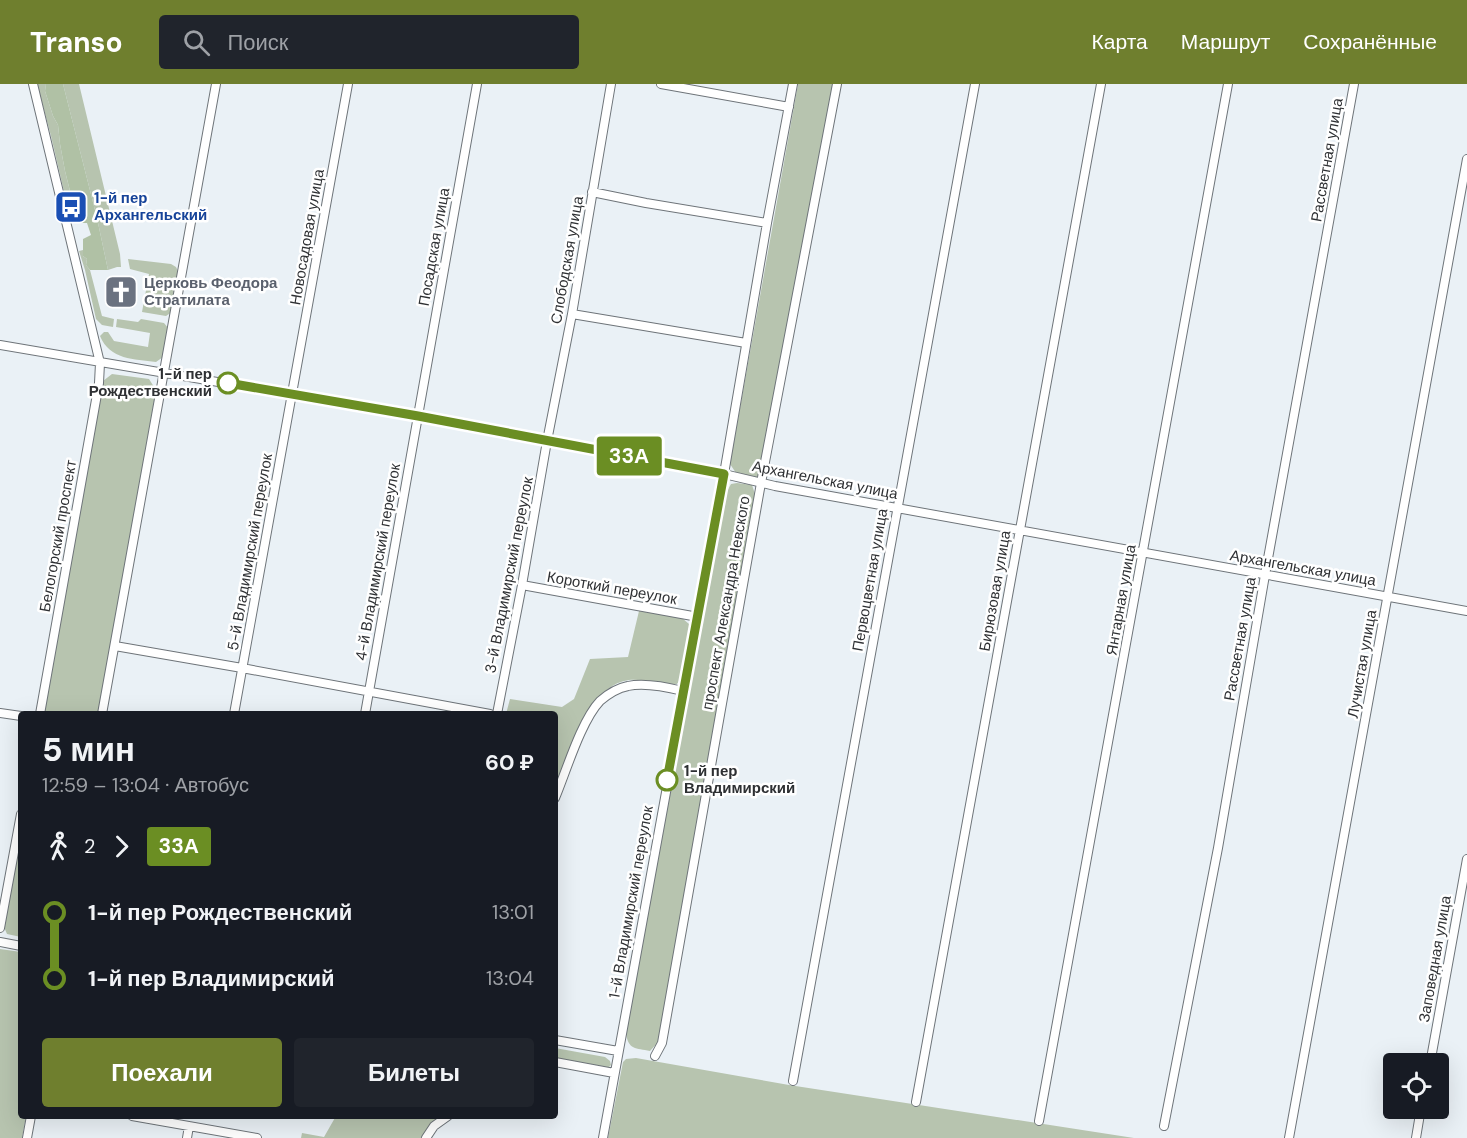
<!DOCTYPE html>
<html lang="ru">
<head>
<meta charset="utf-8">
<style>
  body { margin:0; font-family:"DM Sans",sans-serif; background:#20242c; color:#f1f3f6; height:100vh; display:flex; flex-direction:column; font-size:22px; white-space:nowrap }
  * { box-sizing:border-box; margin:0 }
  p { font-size:20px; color:#9ea1a6 }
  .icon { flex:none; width:33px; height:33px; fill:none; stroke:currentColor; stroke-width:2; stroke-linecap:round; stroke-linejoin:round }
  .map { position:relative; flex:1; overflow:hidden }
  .panel { position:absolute; left:18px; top:627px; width:540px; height:408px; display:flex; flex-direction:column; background:#171b24; border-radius:6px; box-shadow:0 6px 24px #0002 }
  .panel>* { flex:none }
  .badge { padding:0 12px; border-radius:4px; font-size:21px; line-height:39px }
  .buttons { position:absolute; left:1383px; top:969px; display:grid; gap:12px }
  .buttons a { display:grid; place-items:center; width:66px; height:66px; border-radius:6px; background:#171b24; box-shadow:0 6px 24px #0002; font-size:30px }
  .map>.badge { position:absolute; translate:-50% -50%; box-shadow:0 0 0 3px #fff }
  .legs { display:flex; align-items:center; gap:9px; height:66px; padding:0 24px; font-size:20px }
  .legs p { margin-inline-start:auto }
  .summary { display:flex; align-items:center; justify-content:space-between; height:102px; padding:0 24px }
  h1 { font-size:33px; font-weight:800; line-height:45px }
  .cta { display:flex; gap:12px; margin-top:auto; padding:12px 24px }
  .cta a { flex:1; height:69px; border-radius:6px; background:#6f7f2e; color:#fff; font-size:24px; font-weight:800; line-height:69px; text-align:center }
  .cta a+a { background:#20242c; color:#f1f3f6 }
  ul { padding:0 24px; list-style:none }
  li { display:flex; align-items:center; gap:21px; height:66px; font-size:22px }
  li i { display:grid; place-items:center; width:9px; height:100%; margin:0 8px; background:currentColor }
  li i::after { content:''; width:15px; height:15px; margin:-8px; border:4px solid; border-radius:50%; background:#171b24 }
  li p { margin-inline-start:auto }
  li:first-child i { background:linear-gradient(#0000 50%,currentColor 0) }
  li:last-child i { background:linear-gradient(currentColor 50%,#0000 0) }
  header { display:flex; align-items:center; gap:36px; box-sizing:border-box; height:84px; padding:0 30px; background:#6f7f2e; color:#fff }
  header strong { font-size:28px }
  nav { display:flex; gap:33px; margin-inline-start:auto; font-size:21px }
  .search { width:420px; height:54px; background:#20242c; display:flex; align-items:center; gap:15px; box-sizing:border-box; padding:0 21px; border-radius:6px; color:#9ea1a6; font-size:22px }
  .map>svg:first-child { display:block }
  .green { fill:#b7c4af }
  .forest { fill:#b0c1a5 }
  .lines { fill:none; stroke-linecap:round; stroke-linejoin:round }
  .minor-casing { stroke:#6e7479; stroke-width:10 }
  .minor { stroke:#fff; stroke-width:8 }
  .line-1-casing { stroke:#fff; stroke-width:14 }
  .line-1 { stroke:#6b8e23; stroke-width:9 }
  .stop-1-dot { fill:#fff; stroke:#6b8e23; stroke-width:3 }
  .labels { text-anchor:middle; stroke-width:5; stroke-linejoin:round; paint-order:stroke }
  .street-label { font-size:15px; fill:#2e3033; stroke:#fff }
  .transit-label { font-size:15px; font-weight:bold; fill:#164399; stroke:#fff; text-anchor:start }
  .worship-label { font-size:15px; font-weight:bold; fill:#5b616d; stroke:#fff; text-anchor:start }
  .stop-label { font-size:15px; font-weight:bold; fill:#2e3033; stroke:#fff; text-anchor:end }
</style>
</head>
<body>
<header>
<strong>Transo</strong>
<div class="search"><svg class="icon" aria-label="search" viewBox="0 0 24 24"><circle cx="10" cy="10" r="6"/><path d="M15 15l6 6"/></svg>Поиск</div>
<nav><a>Карта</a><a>Маршрут</a><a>Сохранённые</a></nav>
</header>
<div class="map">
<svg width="1467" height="1054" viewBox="0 0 1467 1054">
  <rect width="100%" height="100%" fill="#eaf1f6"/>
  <path class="green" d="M37,0H46L45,7L53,32L58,41L60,60L65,87L78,139L73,138L70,131L74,126L72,120L66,116L51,52Z
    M63,0H79L120,170L121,183H117L108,186L97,134Z
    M798,0H834L760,389L757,393L753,394L736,389L730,380Z
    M83,166V172L87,175L86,181L90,186L102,232L114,235L113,243L102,241L96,235L85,186L79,167Z
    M128,175L171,180L176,183L178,187L172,228L166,232L142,228L149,190L130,185Z
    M117,235L138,238L141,235L164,239L169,245L163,273L156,278C134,275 110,276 100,252L104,248H108L114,257L148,263L150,249L116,243Z
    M112,290L149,295L156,306L98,630H42L103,297Z
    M737,399L752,401L755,410L660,956L650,967C636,964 628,966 626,949L726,409L731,400Z
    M639,527L682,534L689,540L691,546L681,594L677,600H670C657,599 642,595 629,596C588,601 568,671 555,703V630H506L510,615L562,623L574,615L590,575L628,573Z
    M21,747V853L7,850L4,843Z
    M0,865L21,868V1032H26L22,1054H0Z
    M555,964L605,973L610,977L611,981L608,984H603L555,975Z
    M636,974L789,1001L1134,1054H608L623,978L626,975Z
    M336,1032H444L424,1054H301L302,1049L324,1053Z"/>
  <path class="forest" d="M46,0H63L97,134L108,186H90L86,181L87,175L83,172V155L91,151L87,139H78L65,87L60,60L58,41L53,32L45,7Z"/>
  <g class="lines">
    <g class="minor-casing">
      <path id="minor" d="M33,0L100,279L99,299L40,630
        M661,0L789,23
        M592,108L646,119L767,139
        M572,230L746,259
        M0,261L418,332L724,390L775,402L1467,527
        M522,501L698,533
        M115,562L242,584L490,630
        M0,629L21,632
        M102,630L216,0
        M234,630L348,0
        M365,630L477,0
        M497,630L522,501L547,357L572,230L611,0
        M555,714C566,688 581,637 600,617C608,610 618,604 628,602C645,598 667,603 683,607
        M0,844L21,730
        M0,858L21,862
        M555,956L618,967
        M655,972L662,959L761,399L837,0
        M555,978L614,989
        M1430,980L1467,775
        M793,997L975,0
        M916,1018L1101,0
        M132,1032L257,1054
        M1039,1037L1228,0
        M1164,1042L1218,764L1265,491L1354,0
        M27,1054L31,1032
        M187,1054L189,1042
        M426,1054L434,1042L448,1032
        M603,1054L724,390L767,139L793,0
        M1289,1054L1467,75
        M1416,1054L1421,1024"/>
    </g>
    <use href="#minor" class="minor"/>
  </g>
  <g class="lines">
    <g class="line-1-casing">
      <path id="line-1" d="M228,299L418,332L724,390L667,696"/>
    </g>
    <use href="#line-1" class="line-1"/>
  </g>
  <defs>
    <g id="bus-square" transform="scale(1.725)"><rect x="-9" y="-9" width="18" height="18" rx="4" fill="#1a4fb4" stroke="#fff"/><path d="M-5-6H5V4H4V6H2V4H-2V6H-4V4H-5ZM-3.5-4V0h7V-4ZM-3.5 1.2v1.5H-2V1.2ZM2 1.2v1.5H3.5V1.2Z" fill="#fff"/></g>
    <g id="church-square" transform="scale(1.725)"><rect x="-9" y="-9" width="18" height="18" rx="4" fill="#6b7280" stroke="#fff"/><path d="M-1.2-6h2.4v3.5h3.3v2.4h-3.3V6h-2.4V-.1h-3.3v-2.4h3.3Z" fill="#fff"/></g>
  </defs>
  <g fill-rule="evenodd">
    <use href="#bus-square" x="71" y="123"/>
    <use href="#church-square" x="121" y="208"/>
  </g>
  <g class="stop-1-dot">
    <circle cx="228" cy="299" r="10"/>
    <circle cx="667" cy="696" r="10"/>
  </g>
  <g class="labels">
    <g class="street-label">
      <text transform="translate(1327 76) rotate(-80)" y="5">Рассветная улица</text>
      <text transform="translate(307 153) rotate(-80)" y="5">Новосадовая улица</text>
      <text transform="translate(434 163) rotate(-80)" y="5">Посадская улица</text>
      <text transform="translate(567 176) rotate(-80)" y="5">Слободская улица</text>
      <text transform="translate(825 396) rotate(11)" y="5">Архангельская улица</text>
      <text transform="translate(58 452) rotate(-80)" y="5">Белогорский проспект</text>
      <text transform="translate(250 468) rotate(-80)" y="5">5-й Владимирский переулок</text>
      <text transform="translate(378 478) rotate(-80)" y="5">4-й Владимирский переулок</text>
      <text transform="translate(1303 484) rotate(10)" y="5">Архангельская улица</text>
      <text transform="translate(509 491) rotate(-79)" y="5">3-й Владимирский переулок</text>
      <text transform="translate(870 496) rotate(-80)" y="5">Первоцветная улица</text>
      <text transform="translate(612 504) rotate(10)" y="5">Короткий переулок</text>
      <text transform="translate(995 507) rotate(-80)" y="5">Бирюзовая улица</text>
      <text transform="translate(1121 516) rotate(-80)" y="5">Янтарная улица</text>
      <text transform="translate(726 519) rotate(-80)" y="5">проспект Александра Невского</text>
      <text transform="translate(1240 555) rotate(-80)" y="5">Рассветная улица</text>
      <text transform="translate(1362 580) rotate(-80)" y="5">Лучистая улица</text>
      <text transform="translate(631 818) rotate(-80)" y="5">1-й Владимирский переулок</text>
      <text transform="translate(1435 875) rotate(-80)" y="5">Заповедная улица</text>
    </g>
    <g class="transit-label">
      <text x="94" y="119">1-й пер<tspan x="94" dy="17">Архангельский</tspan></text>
    </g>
    <g class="worship-label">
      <text x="144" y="204">Церковь Феодора<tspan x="144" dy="17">Стратилата</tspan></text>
    </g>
    <g class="stop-label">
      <text x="212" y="295">1-й пер<tspan x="212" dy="17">Рождественский</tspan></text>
      <text x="684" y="692" text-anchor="start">1-й пер<tspan x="684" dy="17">Владимирский</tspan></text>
    </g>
  </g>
</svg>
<div class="buttons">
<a><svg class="icon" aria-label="locate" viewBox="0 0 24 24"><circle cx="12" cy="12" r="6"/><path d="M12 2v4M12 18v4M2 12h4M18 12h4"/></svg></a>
</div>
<b class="badge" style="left:629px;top:372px;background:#6b8e23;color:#fff">33А</b>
<section class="panel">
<div class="summary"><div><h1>5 мин</h1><p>12:59 – 13:04 · Автобус</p></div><b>60 ₽</b></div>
<div class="legs"><svg class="icon" aria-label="walk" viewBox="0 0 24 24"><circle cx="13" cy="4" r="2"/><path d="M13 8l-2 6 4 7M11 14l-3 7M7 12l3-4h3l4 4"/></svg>2<svg class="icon" aria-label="forward" viewBox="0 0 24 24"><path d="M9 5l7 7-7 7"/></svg><b class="badge" style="background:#6b8e23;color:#fff">33А</b></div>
<ul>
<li><i style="color:#6b8e23"></i><b>1-й пер Рождественский</b><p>13:01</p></li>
<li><i style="color:#6b8e23"></i><b>1-й пер Владимирский</b><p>13:04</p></li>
</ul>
<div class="cta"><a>Поехали</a><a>Билеты</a></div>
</section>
</div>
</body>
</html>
